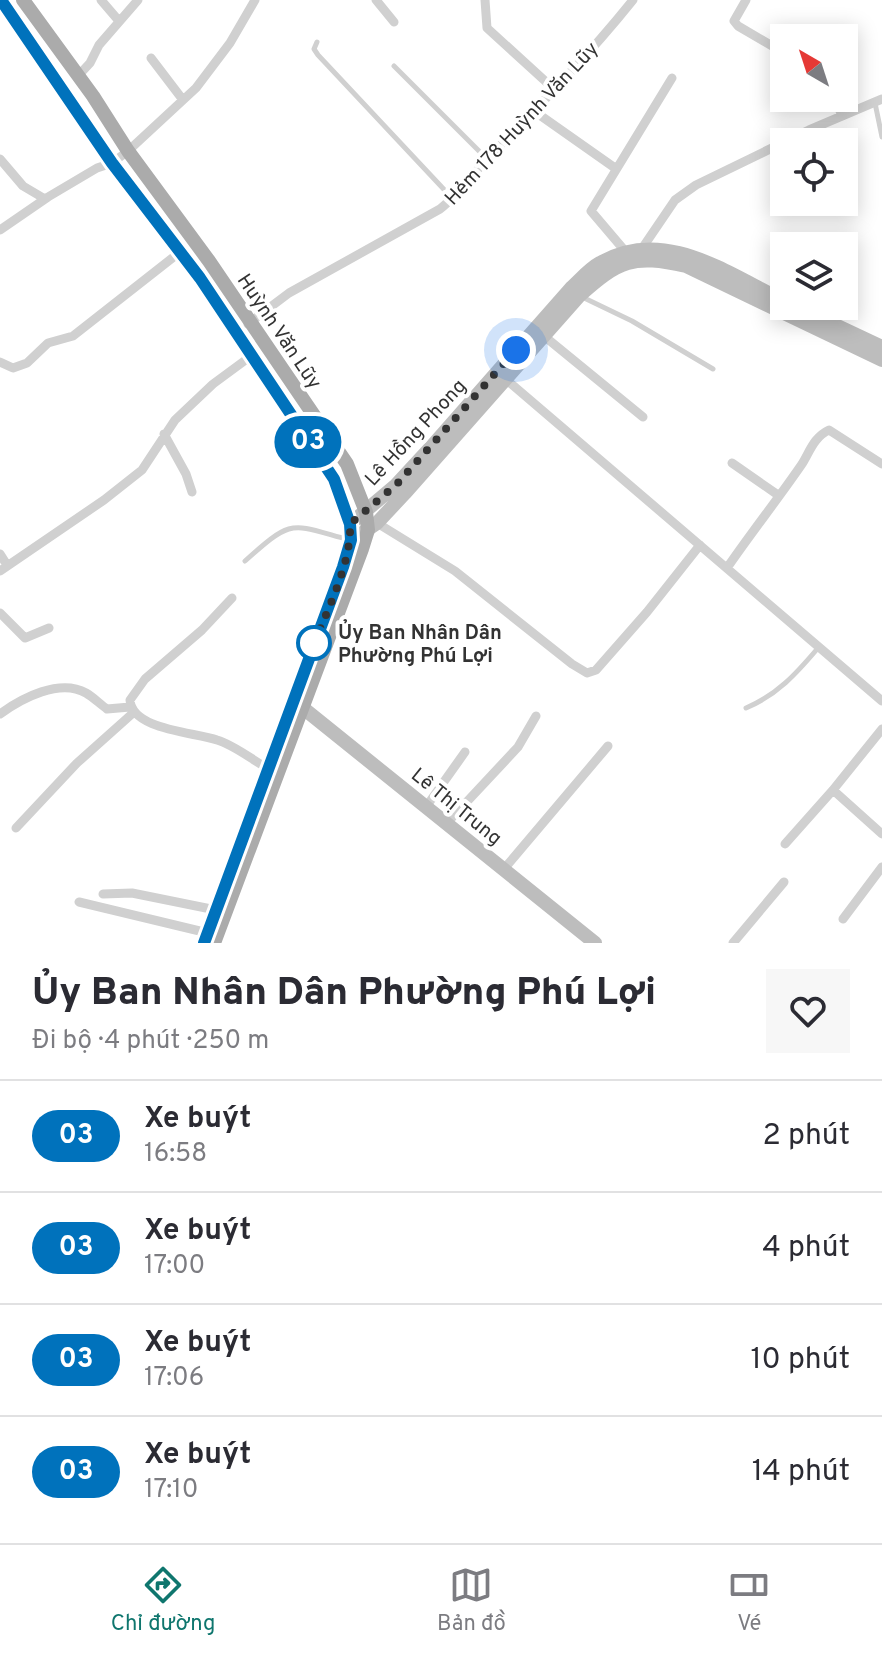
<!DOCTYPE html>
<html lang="vi">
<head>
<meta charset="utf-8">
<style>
  body { margin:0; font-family:Overpass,sans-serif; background:#f7f7f7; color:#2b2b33; height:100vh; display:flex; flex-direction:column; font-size:30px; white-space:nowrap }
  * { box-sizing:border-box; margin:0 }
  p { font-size:26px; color:#7c7c81 }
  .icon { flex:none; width:44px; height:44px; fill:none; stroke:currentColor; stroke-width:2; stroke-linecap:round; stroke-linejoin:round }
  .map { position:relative; height:943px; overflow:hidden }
  .panel { display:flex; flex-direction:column; background:#fff; flex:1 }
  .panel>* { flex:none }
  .badge { padding:0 16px; border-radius:26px; font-size:28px; line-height:52px }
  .needle { width:52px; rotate:321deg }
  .tools { position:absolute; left:770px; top:24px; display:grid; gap:16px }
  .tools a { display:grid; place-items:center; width:88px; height:88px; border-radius:0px; background:#fff; box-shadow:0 4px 20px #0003; font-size:40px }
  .you { position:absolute; width:40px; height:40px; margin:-20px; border:6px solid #fff; border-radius:50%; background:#1a73e8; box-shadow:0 0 0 12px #1a73e833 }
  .map>.badge { position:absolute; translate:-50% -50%; box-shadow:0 0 0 4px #fff }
  .round { display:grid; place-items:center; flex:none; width:84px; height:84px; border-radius:0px; background:#f7f7f7 }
  .head { display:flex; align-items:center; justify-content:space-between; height:136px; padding:0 32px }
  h1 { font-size:38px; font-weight:800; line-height:60px }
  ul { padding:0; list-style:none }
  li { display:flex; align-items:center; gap:24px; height:112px; padding:0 32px; border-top:2px solid #e1e1e2 }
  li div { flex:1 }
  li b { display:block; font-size:30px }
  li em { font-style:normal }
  li .badge { min-width:88px; font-weight:700; text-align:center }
  .tabs { display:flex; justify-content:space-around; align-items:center; height:112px; border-top:2px solid #e1e1e2; background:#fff; font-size:22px; color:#7c7c81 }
  .tabs a { display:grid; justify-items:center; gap:4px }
  .tabs .current { color:#0f766e }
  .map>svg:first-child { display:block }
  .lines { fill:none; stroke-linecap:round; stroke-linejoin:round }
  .lane { stroke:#d0d0d0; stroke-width:5 }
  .street { stroke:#d0d0d0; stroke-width:9 }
  .secondary { stroke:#bdbdbd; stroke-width:14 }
  .primary { stroke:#ababab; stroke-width:14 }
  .line-casing { stroke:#fff; stroke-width:18 }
  .line { stroke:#0072bc; stroke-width:12 }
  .walk { stroke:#333; stroke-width:8; stroke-dasharray:0 14.4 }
  .stop-dot { fill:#fff; stroke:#0072bc; stroke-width:4 }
  .labels { text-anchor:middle; stroke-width:8; stroke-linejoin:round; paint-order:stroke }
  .street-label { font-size:20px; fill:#333; stroke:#fff }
  .stop-label { font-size:20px; font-weight:bold; fill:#333; stroke:#fff; text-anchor:start }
</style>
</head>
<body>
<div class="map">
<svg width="882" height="943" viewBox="0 0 882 943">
  <rect width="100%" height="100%" fill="#fff"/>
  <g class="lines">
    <path class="lane" d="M317,42L314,49L318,55L452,198
      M394,66L486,158
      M875,103L882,137
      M580,296L632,321L713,369
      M245,561C294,517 290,524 350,540
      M746,708C777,695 796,674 818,648"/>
    <path class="street" d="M101,0L119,21
      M376,0L394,22
      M485,0L487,28L555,90
      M746,0L734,21L738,26L784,53
      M151,58L183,100
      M78,76L90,63L99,45L138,0
      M835,98L842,116
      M534,111L615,168
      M0,159L23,186L45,199
      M0,230L48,197L97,168L112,163L128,151L196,88L230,43L255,0
      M641,250L675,200L696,185L809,130L882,99
      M625,251L591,211L672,78
      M248,324L289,293L440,209C460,193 473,173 491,155C540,105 589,55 633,0
      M544,336L643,417
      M0,362L13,368L27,363L48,343L73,336L180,252
      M502,376L882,701
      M164,434L186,474L192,492
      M732,463L778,495
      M377,523L455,571L572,664L587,673L596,670L647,612L700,545
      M0,554L7,565
      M727,568C751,533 778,499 802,464C810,451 814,437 829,430L882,464
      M0,571L104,500L142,470L175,420L213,384L251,356
      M232,598L202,630L145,679L130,700C132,730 194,732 217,740C234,745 251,759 267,768
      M0,613L25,638L49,628
      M0,714C22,698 60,678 86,693C93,697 100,704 107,709L130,707
      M833,790L882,834
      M426,807L465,752
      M447,823L518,747L536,716
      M16,828L77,763L133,713
      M785,844L833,790L882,729
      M504,869L608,746
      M103,894L132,893L216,910
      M79,902L208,933
      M843,919L882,867
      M733,943L784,882"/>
    <path class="secondary" d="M795,306L882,347
      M350,524L396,485L432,446L571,288C580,280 589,269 600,263C664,226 726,273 784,301
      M361,534L377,523L405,493L579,296C619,260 633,254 686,266L882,360
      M291,704L303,708L595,943"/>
    <path class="primary" d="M1,0L112,163L200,278L334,479L350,524L351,540L343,567L204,943
      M23,0L93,96L128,151L209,261L347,464L366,512L368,530L362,549L214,943"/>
  </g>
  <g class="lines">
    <g class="line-casing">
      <path id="line" d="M1,0L112,163L200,278L334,479L350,524L351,540L343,567L204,943"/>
    </g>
    <use href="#line" class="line"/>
    <path class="walk" d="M314,643L312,649C326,612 352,563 350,524L396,485L516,350"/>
  </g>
  <circle class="stop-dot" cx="314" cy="643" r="16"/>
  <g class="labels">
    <g class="street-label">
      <text transform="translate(521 123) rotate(-47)" y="7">Hẻm 178 Huỳnh Văn Lũy</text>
      <text transform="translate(280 331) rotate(56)" y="7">Huỳnh Văn Lũy</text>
      <text transform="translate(415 432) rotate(-47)" y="7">Lê Hồng Phong</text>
      <text transform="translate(457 806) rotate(39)" y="7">Lê Thị Trung</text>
    </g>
    <g class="stop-label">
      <text x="338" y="639">Ủy Ban Nhân Dân<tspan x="338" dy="23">Phường Phú Lợi</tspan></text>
    </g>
  </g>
</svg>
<div class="tools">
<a><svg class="needle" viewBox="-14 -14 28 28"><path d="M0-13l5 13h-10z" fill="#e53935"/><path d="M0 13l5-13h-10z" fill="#7c7c81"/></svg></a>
<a><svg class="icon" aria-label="locate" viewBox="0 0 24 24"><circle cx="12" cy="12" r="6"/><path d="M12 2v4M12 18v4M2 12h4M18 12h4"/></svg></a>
<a><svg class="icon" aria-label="layers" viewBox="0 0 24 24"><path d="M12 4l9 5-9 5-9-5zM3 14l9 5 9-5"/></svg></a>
</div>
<div class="you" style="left:516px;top:350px"></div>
<b class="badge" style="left:308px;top:442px;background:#0072bc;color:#fff">03</b>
</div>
<section class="panel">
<div class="head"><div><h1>Ủy Ban Nhân Dân Phường Phú Lợi</h1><p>Đi bộ · 4 phút · 250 m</p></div><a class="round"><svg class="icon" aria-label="heart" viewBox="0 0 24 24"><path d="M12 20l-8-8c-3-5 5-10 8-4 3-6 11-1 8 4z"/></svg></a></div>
<ul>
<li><span class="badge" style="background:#0072bc;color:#fff">03</span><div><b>Xe buýt</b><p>16:58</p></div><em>2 phút</em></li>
<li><span class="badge" style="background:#0072bc;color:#fff">03</span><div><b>Xe buýt</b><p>17:00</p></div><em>4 phút</em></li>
<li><span class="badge" style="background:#0072bc;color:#fff">03</span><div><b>Xe buýt</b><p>17:06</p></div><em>10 phút</em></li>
<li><span class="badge" style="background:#0072bc;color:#fff">03</span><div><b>Xe buýt</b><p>17:10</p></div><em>14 phút</em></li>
</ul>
</section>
<nav class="tabs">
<a class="current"><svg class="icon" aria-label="directions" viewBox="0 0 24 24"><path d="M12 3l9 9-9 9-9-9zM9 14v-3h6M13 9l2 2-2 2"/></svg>Chỉ đường</a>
<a><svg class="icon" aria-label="map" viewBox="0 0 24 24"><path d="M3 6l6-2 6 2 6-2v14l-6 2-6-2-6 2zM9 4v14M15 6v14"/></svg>Bản đồ</a>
<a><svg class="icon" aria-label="tickets" viewBox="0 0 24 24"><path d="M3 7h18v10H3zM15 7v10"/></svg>Vé</a>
</nav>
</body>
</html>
